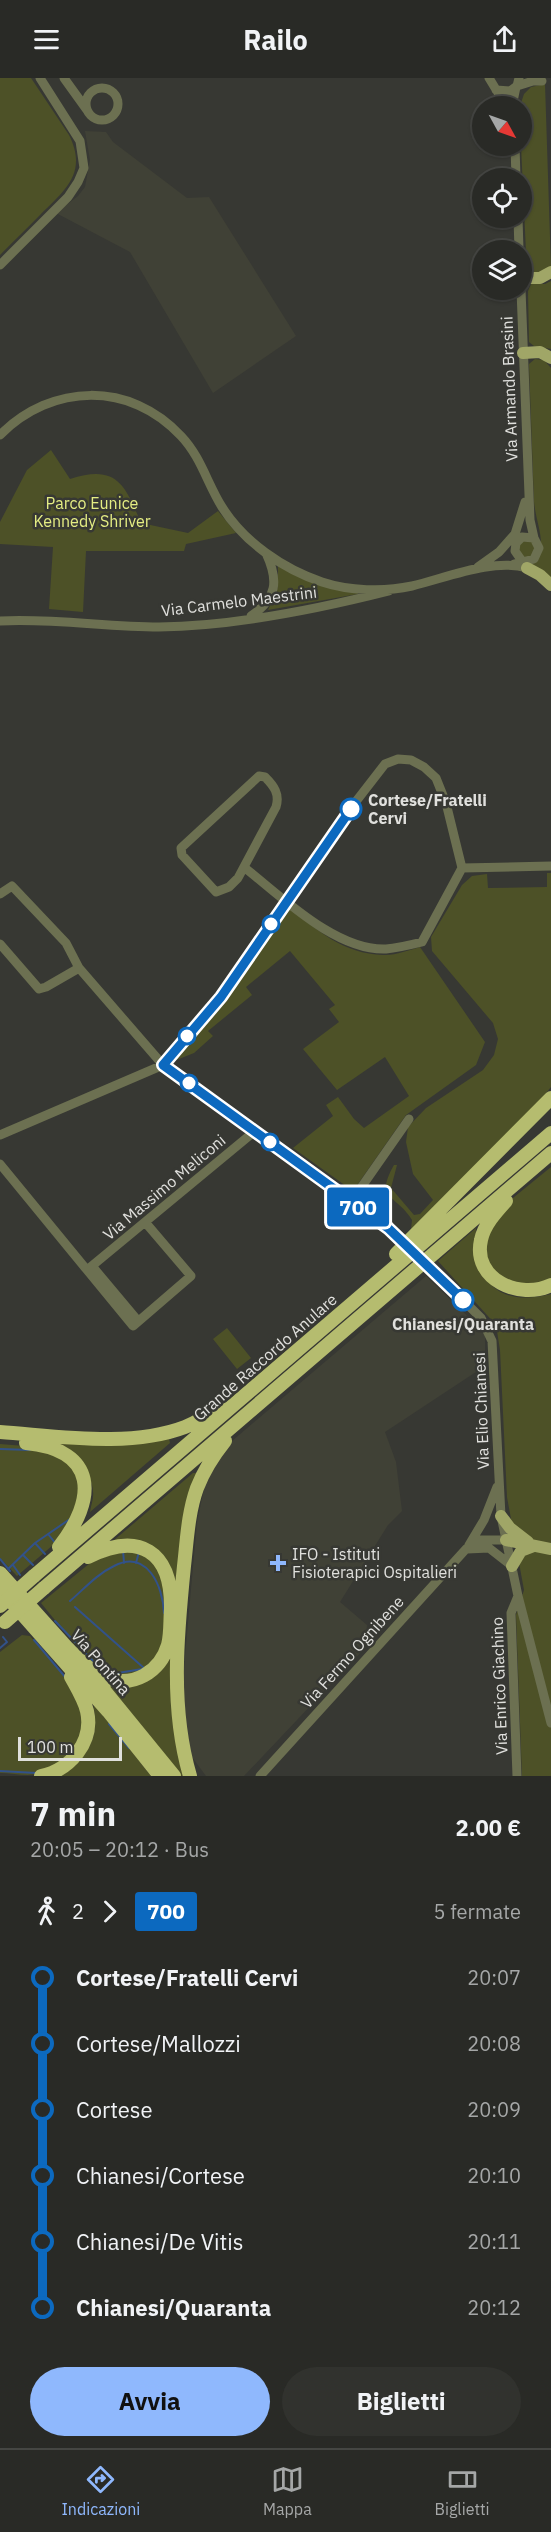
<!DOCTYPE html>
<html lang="it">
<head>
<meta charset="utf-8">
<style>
  body { margin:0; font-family:"IBM Plex Sans",sans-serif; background:#31322e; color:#f1f3f6; height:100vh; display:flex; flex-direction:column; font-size:22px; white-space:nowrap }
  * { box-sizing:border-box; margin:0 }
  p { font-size:20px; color:#a5a7a7 }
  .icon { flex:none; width:33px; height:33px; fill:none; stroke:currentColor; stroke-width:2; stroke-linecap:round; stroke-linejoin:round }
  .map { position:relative; height:1698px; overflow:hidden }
  .sheet { display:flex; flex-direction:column; background:#292a26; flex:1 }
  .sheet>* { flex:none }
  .badge { padding:0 12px; border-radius:4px; font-size:21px; line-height:39px }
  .needle { width:39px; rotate:130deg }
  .controls { position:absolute; left:472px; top:18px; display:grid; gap:12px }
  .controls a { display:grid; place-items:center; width:60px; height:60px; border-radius:50%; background:#292a26; box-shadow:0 2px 4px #0004,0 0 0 2px #454643; font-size:30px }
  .scale { position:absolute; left:18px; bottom:15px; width:104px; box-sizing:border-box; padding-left:6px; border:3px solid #e0e0dd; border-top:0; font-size:16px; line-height:21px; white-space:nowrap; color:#e0e0dd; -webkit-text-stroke:4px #373833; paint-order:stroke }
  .map>.badge { position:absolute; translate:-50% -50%; box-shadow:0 0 0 3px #fff }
  .legs { display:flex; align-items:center; gap:9px; height:66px; padding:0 30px; font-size:20px }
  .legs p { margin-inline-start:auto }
  .summary { display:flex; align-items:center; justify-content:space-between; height:102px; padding:0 30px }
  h1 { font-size:33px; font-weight:800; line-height:45px }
  .action { display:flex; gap:12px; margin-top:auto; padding:12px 30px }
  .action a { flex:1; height:69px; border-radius:36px; background:#8fb8fd; color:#111; font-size:24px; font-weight:800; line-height:69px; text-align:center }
  .action a+a { background:#31322e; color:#f1f3f6 }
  ul { padding:0 30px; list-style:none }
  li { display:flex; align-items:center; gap:21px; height:66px; font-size:22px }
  li i { display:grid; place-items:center; width:9px; height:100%; margin:0 8px; background:currentColor }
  li i::after { content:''; width:15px; height:15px; margin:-8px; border:4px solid; border-radius:50%; background:#292a26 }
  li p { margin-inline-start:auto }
  li:first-child i { background:linear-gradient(#0000 50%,currentColor 0) }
  li:last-child i { background:linear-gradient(currentColor 50%,#0000 0) }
  header { display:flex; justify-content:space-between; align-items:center; height:78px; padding:0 30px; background:#292a26; font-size:27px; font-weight:800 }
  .tabs { display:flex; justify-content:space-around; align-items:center; height:84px; border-top:2px solid #454643; background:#292a26; font-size:16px; color:#a5a7a7 }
  .tabs a { display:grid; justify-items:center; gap:3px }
  .tabs .on { color:#8fb8fd }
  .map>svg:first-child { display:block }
  .built { fill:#404136 }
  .green { fill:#4d5127 }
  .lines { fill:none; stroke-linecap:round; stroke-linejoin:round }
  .stream { stroke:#32528a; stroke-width:2 }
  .minor { stroke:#6c7051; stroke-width:9 }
  .major { stroke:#a0a667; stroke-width:12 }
  .highway { stroke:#b5bc6f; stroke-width:14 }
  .minor-bridge { stroke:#6c7051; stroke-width:9 }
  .highway-bridge { stroke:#b5bc6f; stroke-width:14 }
  .line-1-casing { stroke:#fff; stroke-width:14 }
  .line-1 { stroke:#0c69bf; stroke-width:9 }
  .stop-1-dot { fill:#fff; stroke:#0c69bf; stroke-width:3 }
  .poi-dot { fill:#8fb8fd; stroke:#373833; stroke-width:2 }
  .labels { text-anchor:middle; stroke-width:5; stroke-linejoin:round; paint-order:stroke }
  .street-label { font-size:16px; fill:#e0e0dd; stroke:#373833 }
  .park-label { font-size:16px; fill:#e4ed83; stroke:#373833 }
  .stop-label { font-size:16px; font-weight:bold; fill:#e0e0dd; stroke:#373833; text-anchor:start }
  .poi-label { font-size:16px; fill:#e0e0dd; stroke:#373833; text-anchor:start }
</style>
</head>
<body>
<header><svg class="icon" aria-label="menu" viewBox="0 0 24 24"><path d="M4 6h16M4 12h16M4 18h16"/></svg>Railo<svg class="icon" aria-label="share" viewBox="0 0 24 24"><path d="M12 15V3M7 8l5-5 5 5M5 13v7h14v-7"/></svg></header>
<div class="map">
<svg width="551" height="1698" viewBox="0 0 551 1698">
  <rect width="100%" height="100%" fill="#373833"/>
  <path class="built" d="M85,53L106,54L113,64L187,120L209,119L296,258L213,315L130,174L56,135L78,118L85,109L90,82Z
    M426,1198L485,1255V1288L385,1354L396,1384L402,1433L388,1447L340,1524L367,1547L366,1569L244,1698H206L186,1671L182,1612L197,1444L205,1406L211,1391L232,1363Z"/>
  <path class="green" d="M0,0H31L69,57C88,95 65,112 40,137C27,150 13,164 0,177Z
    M545,6L551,190L546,195H527L521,68L522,28H520L524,16L531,9Z
    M551,203V271L534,268L529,264L528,213L531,206H545Z
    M535,281L544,282L551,290V502L530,487C551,474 536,447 534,424L529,286Z
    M51,372L70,401C117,386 125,407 141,445L188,455L218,433L236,455L186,466L184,473H86L83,534L49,531L53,469L0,466V444L27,392Z
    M522,463L534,464L535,476L527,480L521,478L518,467Z
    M278,488L357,514L358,516L268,532L278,509Z
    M547,795H551V1009L539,1024L411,1151L412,1142C396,1116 374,1122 394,1087H397L391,1110L414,1137L420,1136L433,1122L413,1096L406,1064L408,1049L426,1030L483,992L494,977L498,961L493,945L432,873L431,859L462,807L472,798L487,796L488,810L547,809Z
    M288,828C316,852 344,876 383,877C394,878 409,872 420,869L485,964L476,987L406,1037L353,1113L293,1070L333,1038L326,1027L338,1019L354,1041L364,1050L409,1018L385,979L337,1012L303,971L339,944L329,931L335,927L290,873L246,909L252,917L208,953L213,958L194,975L169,985Z
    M551,1089V1204L547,1206H510L488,1188L484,1168L502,1129Z
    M476,1150C473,1202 497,1230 551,1216V1698H522L516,1537L524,1512L507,1419L500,1272L496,1247L438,1183Z
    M227,1250L251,1280L237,1291L213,1261Z
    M169,1361L170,1365L90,1434C91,1427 94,1420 93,1414C93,1394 70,1373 55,1364Z
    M0,1366L49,1370L73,1385L82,1423L60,1461L17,1498L0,1480Z
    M193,1395H197L178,1516C168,1475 148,1477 113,1463Z
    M117,1472L144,1477L164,1496L166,1564L159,1581L130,1600L102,1593L81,1574L41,1525L95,1481Z
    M22,1557L30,1558C47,1578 78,1608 82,1635C87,1667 60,1695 28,1697C19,1697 9,1695 0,1695V1574Z
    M175,1571L188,1698H181L105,1602H150L161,1593Z
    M93,1624L151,1698H57C89,1671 100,1668 93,1624Z"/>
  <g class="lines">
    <path class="stream" d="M0,1371L30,1372
      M48,1456L56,1466
      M35,1465L45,1476
      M123,1472L124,1485
      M23,1477L33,1487
      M0,1481L10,1493
      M136,1485L139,1474
      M13,1487L20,1497
      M8,1491L35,1465L70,1441
      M70,1523C84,1511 97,1496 114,1488C147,1471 163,1508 164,1535
      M75,1529L145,1591
      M55,1543L97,1587
      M34,1562L66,1600
      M0,1570L7,1564L3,1559
      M112,1596L142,1591
      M109,1646L129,1670
      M0,1693L36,1695"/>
    <path class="minor" d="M64,0L87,32
      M489,0L506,28
      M517,8L533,3H542
      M86 26a16 16 0 1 1 32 0a16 16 0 1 1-32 0Z
      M496,12L510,13L517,8L519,0
      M512,28L516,9
      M515,68L516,100
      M518,140L519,172
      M0,187L68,119L78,104L84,90L80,63L40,0
      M0,357C52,305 130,303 181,358C201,379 207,405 222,429C244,464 283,491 322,504C349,513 384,514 412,508C446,500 493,480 527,490
      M516,465L515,456L525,424
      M514,486L534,481L539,470L534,460L530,442L521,212
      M524,486L515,473L516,465L522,459L534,460
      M478,489L499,474L515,456
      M251,538C277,520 279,503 266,475
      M0,543C53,540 106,549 159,549C232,548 318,531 389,513
      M259,698L265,699C274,708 280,716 276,729L238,800L229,809L216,814L182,777L181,770Z
      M245,790C282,819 336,873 386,871C398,870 410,867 422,864L462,790
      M462,790L551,788
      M0,816L12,808L66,865L79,890L163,987L388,1150
      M0,866L39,911L46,909L79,890
      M0,1057L163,987L221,919L354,726L385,686L398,681L411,682L424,689L436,700L446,725L462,790
      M0,1086L87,1192L255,1053
      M351,1124L409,1041
      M92,1188L138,1243
      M87,1192L133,1248L191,1198L145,1144
      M446,1205L481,1240L492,1263L501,1438L518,1518L551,1645
      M469,1467L484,1442L497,1409
      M467,1471L489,1470L512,1488
      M260,1698L466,1471L479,1462H506
      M517,1698L511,1535L518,1518"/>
    <path class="major" d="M522,200H540L551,194
      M523,275L540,274L551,280
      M527,490L540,497L551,507
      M501,1438L510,1450L528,1464
      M506,1462L551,1471
      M512,1488L521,1473L534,1468"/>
    <path class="highway" d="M506,1123C496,1134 484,1147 481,1162C472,1202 520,1222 551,1207
      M396,1176L551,1020
      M0,1354C58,1358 130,1370 185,1349C198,1344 210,1336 221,1328
      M26,1365C98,1372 97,1421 59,1469
      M0,1495L69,1572
      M34,1498L551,1055
      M44,1510L551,1075
      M0,1511L108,1633L160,1698
      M63,1566C76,1578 90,1594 106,1600C133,1610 160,1594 168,1567C171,1556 170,1543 171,1531C172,1473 139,1453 88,1479
      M90,1595L174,1698
      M41,1698C70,1692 94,1664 87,1633C84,1621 77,1610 71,1599
      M190,1698C170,1630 177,1557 184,1488C187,1462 188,1435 197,1410C204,1392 213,1378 225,1363"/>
    <path class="minor-bridge" d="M388,1150L446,1205"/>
    <path class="highway-bridge" d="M0,1528L34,1498
      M5,1544L44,1510"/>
  </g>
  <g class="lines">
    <g class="line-1-casing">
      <path id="line-1" d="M351,731L221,919L163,987L388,1150L463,1222"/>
    </g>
    <use href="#line-1" class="line-1"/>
  </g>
  <g class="stop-1-dot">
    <circle cx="351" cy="731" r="10"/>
    <circle cx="271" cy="846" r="8"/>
    <circle cx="187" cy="958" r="8"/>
    <circle cx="189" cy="1005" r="8"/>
    <circle cx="270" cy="1064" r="8"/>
    <circle cx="463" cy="1222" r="10"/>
  </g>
  <path class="poi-dot" d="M275 1476h6v6h6v6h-6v6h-6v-6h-6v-6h6z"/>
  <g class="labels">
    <g class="street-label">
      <text transform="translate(509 311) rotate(-92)" y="6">Via Armando Brasini</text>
      <text transform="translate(239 523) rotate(-7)" y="6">Via Carmelo Maestrini</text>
      <text transform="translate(164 1109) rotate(-40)" y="6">Via Massimo Meliconi</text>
      <text transform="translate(265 1279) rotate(-41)" y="6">Grande Raccordo Anulare</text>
      <text transform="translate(481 1333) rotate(-92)" y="6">Via Elio Chianesi</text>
      <text transform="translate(352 1574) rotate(-48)" y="6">Via Fermo Ognibene</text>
      <text transform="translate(101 1584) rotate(49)" y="6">Via Pontina</text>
      <text transform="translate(499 1608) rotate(-92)" y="6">Via Enrico Giachino</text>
    </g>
    <g class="park-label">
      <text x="92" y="431">Parco Eunice<tspan x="92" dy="18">Kennedy Shriver</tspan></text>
    </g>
    <g class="stop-label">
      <text x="368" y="728">Cortese/Fratelli<tspan x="368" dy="18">Cervi</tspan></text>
      <text x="463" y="1252" text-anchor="middle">Chianesi/Quaranta</text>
    </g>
    <g class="poi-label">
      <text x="292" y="1482">IFO - Istituti<tspan x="292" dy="18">Fisioterapici Ospitalieri</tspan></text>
    </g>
  </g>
</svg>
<div class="controls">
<a><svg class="needle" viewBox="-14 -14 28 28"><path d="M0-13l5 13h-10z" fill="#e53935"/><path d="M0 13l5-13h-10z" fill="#a5a7a7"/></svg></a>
<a><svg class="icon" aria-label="locate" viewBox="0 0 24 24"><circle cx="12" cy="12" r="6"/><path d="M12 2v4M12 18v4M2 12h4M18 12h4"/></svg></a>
<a><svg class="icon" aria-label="layers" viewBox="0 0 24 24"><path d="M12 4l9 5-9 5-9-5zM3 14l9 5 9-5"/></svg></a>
</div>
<div class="scale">100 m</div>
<b class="badge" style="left:358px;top:1129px;background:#0c69bf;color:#fff">700</b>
</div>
<section class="sheet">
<div class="summary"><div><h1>7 min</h1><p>20:05 – 20:12 · Bus</p></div><b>2.00 €</b></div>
<div class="legs"><svg class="icon" aria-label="walk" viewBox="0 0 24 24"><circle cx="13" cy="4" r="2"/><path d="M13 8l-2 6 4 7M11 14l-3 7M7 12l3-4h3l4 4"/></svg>2<svg class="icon" aria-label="forward" viewBox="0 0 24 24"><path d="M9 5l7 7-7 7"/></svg><b class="badge" style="background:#0c69bf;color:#fff">700</b><p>5 fermate</p></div>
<ul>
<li><i style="color:#0c69bf"></i><b>Cortese/Fratelli Cervi</b><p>20:07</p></li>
<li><i style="color:#0c69bf"></i><span>Cortese/Mallozzi</span><p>20:08</p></li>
<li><i style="color:#0c69bf"></i><span>Cortese</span><p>20:09</p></li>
<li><i style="color:#0c69bf"></i><span>Chianesi/Cortese</span><p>20:10</p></li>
<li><i style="color:#0c69bf"></i><span>Chianesi/De Vitis</span><p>20:11</p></li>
<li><i style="color:#0c69bf"></i><b>Chianesi/Quaranta</b><p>20:12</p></li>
</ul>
<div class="action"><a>Avvia</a><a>Biglietti</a></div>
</section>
<nav class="tabs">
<a class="on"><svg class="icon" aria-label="directions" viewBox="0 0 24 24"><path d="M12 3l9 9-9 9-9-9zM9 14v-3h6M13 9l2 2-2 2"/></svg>Indicazioni</a>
<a><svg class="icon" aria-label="map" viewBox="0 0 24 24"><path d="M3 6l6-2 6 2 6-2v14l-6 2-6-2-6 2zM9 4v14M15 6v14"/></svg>Mappa</a>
<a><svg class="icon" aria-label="tickets" viewBox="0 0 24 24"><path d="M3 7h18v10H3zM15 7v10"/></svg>Biglietti</a>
</nav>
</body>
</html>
